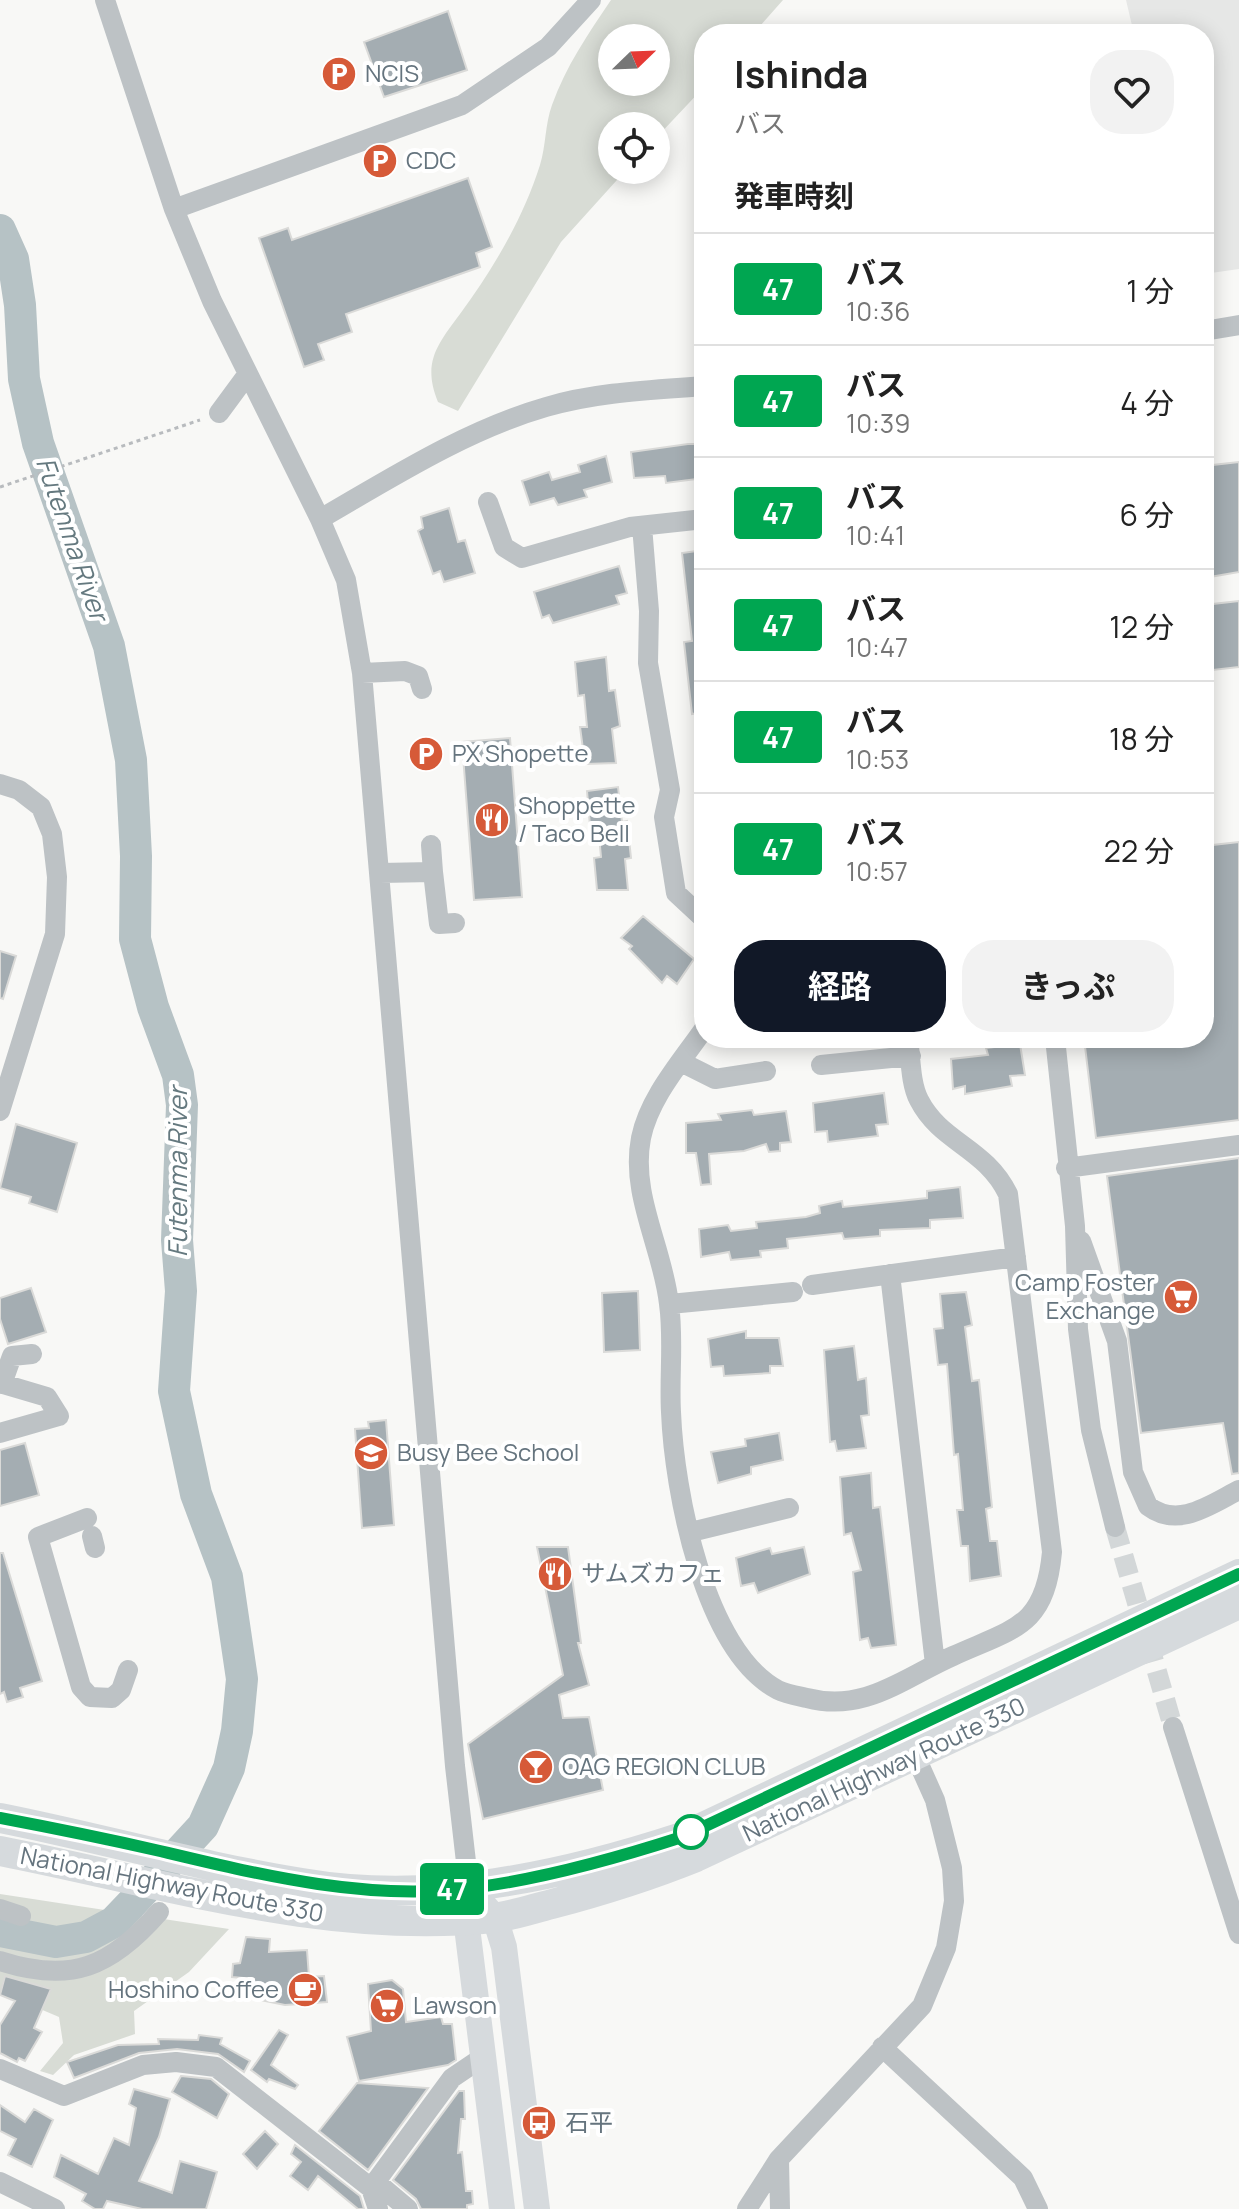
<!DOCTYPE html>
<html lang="ja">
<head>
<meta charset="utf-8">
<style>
  body { margin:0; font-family:Manrope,"Noto Sans JP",sans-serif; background:#f2f2f2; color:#222; height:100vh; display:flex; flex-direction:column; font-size:30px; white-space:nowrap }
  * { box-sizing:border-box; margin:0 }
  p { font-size:26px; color:#767676 }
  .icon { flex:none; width:44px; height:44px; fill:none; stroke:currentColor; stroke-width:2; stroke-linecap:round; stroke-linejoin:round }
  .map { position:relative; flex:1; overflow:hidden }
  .details { position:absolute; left:694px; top:24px; width:520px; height:1024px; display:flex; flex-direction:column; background:#fff; border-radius:32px; box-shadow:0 4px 20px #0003 }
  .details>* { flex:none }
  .badge { padding:0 16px; border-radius:6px; font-size:28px; line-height:52px }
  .needle { width:52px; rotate:67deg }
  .tools { position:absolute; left:598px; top:24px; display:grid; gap:16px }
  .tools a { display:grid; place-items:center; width:72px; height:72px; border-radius:50%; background:#fff; box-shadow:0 4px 20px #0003; font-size:40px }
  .map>.badge { position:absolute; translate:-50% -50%; box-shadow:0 0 0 4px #fff }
  h2 { padding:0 40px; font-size:30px; line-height:72px }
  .round { display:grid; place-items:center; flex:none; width:84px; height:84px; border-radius:32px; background:#f2f2f2 }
  .overview { display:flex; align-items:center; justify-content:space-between; height:136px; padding:0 40px }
  h1 { font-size:38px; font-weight:700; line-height:60px }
  .action { display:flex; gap:16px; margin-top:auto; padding:16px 40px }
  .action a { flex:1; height:92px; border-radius:32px; background:#111827; color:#fff; font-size:32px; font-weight:700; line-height:92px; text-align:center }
  .action a+a { background:#f2f2f2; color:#222 }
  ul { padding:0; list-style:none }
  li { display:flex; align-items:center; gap:24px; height:112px; padding:0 40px; border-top:2px solid #e0e0e0 }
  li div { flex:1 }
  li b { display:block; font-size:30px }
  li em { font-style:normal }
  li .badge { min-width:88px; font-weight:700; text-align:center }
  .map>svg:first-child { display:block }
  .built { fill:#e6e7e6 }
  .green { fill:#d8dcd5; fill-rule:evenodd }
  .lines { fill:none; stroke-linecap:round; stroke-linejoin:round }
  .river { stroke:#b6c2c5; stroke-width:32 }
  .building { fill:#a4adb2; stroke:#dadad8; stroke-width:2 }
  .minor-tunnel { stroke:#d3d7d8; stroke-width:20; stroke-dasharray:20 10; stroke-linecap:butt }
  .path { stroke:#b8bbbe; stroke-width:3; stroke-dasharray:4 4; stroke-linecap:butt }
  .minor { stroke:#bdc2c5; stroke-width:20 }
  .major { stroke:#d6dadd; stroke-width:26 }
  .highway { stroke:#d6dadd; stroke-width:30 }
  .line-casing { stroke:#fff; stroke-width:18 }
  .line { stroke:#00a651; stroke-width:12 }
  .stop-dot { fill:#fff; stroke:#00a651; stroke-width:4 }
  .labels { text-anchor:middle; stroke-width:8; stroke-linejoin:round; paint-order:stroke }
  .poi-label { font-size:24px; fill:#65747e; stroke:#fff; text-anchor:start }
  .street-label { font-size:24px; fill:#65747e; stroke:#fff }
  .water-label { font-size:26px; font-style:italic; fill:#65797f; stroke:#fff }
</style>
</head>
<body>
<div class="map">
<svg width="1239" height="2209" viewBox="0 0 1239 2209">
  <rect width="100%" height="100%" fill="#f8f8f6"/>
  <path class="built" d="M1126,0H1239V269L1204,274V34H1134Z"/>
  <path class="green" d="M611,0H783L753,34H704V87L656,138V126H612V170H626L561,242L458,411L438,402C422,363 437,345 460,314C493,269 523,219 540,165C546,146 545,124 552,105C566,66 588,34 611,0ZM612,38H656V82H612Z
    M0,1894L229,1929L189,1972L134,2011L135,2034L74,2055L53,2075L40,2071L63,2043L59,2017L0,1992Z"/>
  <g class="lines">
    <path class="river" d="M0,230L13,259L20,305L24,379L38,443L109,646L131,760L136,856L135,939L153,1007L178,1075L182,1105L177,1240L181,1291L174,1391L196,1494L227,1577L242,1679L237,1731L229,1768L203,1826L135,1900L114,1922L86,1937L56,1942L0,1931"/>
  </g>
  <path class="building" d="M448,11L467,70L384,97L364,42Z
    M468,178L492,247L476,253L480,267L346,314L352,332L318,344L324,360L304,367L259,238L288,228L292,240Z
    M688,444H704V471L696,472L697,479L666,483L665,476L634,478L631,452Z
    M606,456L612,482L584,490L587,497L558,505L554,498L530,505L522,481L549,472L552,480L580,472L578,465Z
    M1239,462V572L1204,578V466Z
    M449,508L458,542L465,540L475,573L444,582L440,571L433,574L418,531L423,528L421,517Z
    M704,550V712L692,714L684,642L692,641L682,553Z
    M619,566L627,593L616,596L619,604L553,623L549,615L542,618L534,592Z
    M1239,601V667L1204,671V605Z
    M606,657L609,691L615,690L620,726L612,729L616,763L585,764L580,727H587L584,695L578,696L575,662Z
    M510,738L522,897L474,900L462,742Z
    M618,787L622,822L627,821L631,858L625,859L628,890H597L594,858L601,857L598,825L590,826L587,791Z
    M1239,842V1120L1096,1138L1084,1038H1204V846Z
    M643,916L694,959L677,984L667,976L662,983L629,949L632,946L621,938Z
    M0,951L16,956L3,999L0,998Z
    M1020,1044L1025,1075L1010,1076L1012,1086L965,1094V1086L953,1089L951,1059L988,1055L986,1048Z
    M884,1093L888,1124L876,1125L878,1136L828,1142L827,1131L815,1132L813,1103Z
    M752,1110L754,1115L786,1111L791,1142L780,1143V1151L769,1152L766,1144L744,1151L709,1154L711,1184L701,1185L696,1153H686V1123L721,1120L718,1114Z
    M16,1124L77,1143L57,1212L29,1203L31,1197L0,1188Z
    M1239,1158V1473L1232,1474L1223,1423L1141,1433L1107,1176Z
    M960,1187L963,1218L930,1220V1228L880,1230V1236L844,1239L842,1233L787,1239L788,1248L760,1251L761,1257L731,1260L729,1252L701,1257L699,1229L728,1225L731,1231L757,1228L756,1222L806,1217L820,1213L819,1206L842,1201L843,1207L927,1198V1191Z
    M31,1288L46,1332L8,1344L0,1319V1298Z
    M638,1291L640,1350L604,1352L602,1293Z
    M966,1292L972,1325L965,1327L972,1381L979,1380L992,1507L986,1509L990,1541H997L1001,1576L970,1581L968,1546H961L957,1510H963L958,1454L954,1455L947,1364L938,1365L934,1329L943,1328L940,1294Z
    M746,1331V1338H779L783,1366H770V1373L724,1376L723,1366L711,1367L708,1339Z
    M854,1346L858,1380L866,1378L869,1415L861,1416L866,1448L837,1451L835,1441L830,1442L824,1350Z
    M386,1420L394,1525L362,1528L355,1429L369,1428L368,1422Z
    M779,1433L783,1460L751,1467V1474L718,1483L711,1452L746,1446L745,1439Z
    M25,1443L39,1495L0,1506V1450Z
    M871,1473L873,1508L880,1507L896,1645L871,1648L868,1638L860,1640L853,1572L861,1570L851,1533L844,1535L840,1477Z
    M537,1547H568L581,1643H578L589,1685L559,1695L563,1718L589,1717L603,1790L483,1819L468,1744L563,1675Z
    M804,1547L810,1574L758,1593L754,1583L741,1586L736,1558L770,1548L772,1554Z
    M0,1553H3L42,1681L20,1688L23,1697L7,1702L4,1692L0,1694Z
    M246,1937L270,1939L269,1952L307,1950L309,1977L324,1976L327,2002L285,2005L251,1998L254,1979L232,1977L233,1964L240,1963Z
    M5,1976L51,1989L34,2028L42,2032L25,2061L19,2058L17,2062L0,2053V2025L15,2001L0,1995Z
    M392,1980L403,1989L406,2022L441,2017L443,2024H452L456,2060L448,2065L359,2081L347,2037L371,2031L368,1984Z
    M279,2030L288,2035L271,2065L298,2085L295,2089L269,2079L267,2082L251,2070Z
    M199,2035L222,2038L220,2044L250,2061L244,2072L218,2054L177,2049L139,2053L74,2078L67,2062L118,2045L159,2044L158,2039L198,2040Z
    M181,2076L211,2079L229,2094L217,2118L172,2092Z
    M357,2083L428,2088L368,2170L319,2131Z
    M134,2089L170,2099L159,2137L139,2181L172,2193L180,2161L217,2172L206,2209H142L107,2201L103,2209H95L82,2201L86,2194L54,2177L61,2155L98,2174L114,2138L129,2145L136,2108L129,2104Z
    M459,2091H464L465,2119H461L458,2153L462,2152L466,2191H472L473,2204L467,2205V2209H421L416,2199L393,2180Z
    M0,2105L25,2122L34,2109L53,2120L32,2167L8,2155L16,2139L0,2131Z
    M265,2131L278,2144L257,2169L243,2154Z
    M295,2145L360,2196L364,2209H358L318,2176L308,2190L290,2176L301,2162L291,2154Z"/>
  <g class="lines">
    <path class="minor-tunnel" d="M1115,1527L1173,1727"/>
    <path class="path" d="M0,487L200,420"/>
    <path class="minor" d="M105,0L174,209L212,301L320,519L346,580L362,673L455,1766L469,1888
      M174,209L462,105L548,47L591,0
      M1204,331L1239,325
      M219,413L247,375
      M488,502L504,547L522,558L630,527L704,519
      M320,519C391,478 466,430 546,407C596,392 652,390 704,386
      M642,526L649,611L648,663L670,790L664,817L676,893L704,919
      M362,673L405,671L418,676L422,689
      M0,784L19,790L41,807L52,834L57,877L55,934L0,1111
      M433,872L439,924L455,923
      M380,873L433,872L431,845
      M704,1029C681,1062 649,1098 641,1138C630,1195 663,1248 669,1304C674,1339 669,1376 671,1412C674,1490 704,1651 778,1690C786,1694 798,1696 807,1698C865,1713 903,1678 953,1656C1015,1628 1045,1627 1052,1552L1008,1194C985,1147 941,1143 919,1100C910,1083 911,1057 908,1038
      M1055,1038L1075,1226L1078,1329L1091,1430L1115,1527
      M681,1062L715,1079L766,1071
      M821,1065L911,1056
      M1066,1168L1239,1145
      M1081,1241L1117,1341L1133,1472L1148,1506C1178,1529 1210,1505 1239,1490
      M890,1274L935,1664
      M812,1285L1016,1257
      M670,1304L793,1292
      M0,1383L47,1397L59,1416L0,1433
      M2,1384L12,1356L32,1354
      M87,1518L38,1537L81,1687L90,1697L112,1698L121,1690L128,1670
      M691,1532L789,1508
      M92,1536L95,1548
      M1173,1727L1239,1934
      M0,1909L21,1916
      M0,1961C71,1984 111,1967 159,1912
      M882,2047L1023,2178L1038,2209
      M0,2069L64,2096L143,2065L176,2062L216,2067L371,2188L378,2209
      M779,2159L780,2209
      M0,2182L55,2209
      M376,2182L408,2209
      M371,2188L452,2078L483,2057
      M747,2209L779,2159L922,2006L946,1948L954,1901L952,1868L935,1800L910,1744"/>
    <path class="major" d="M469,1888L495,1918L504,1947L537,2209
      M468,1899L466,1919L502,2209"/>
    <path class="highway" d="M0,1818C101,1838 201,1867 302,1883C430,1905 560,1877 682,1837L1239,1574
      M0,1851C163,1883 325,1935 493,1918C512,1916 532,1909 552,1904C601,1891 649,1876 696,1857L1239,1604"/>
  </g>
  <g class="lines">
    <g class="line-casing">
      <path id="line" d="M0,1818C53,1828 107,1839 160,1851C261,1875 366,1901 471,1888C543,1879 614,1859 682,1837L1239,1574"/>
    </g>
    <use href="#line" class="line"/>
  </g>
  <defs>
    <g id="parking-disc" transform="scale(1.8)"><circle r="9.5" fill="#d65a38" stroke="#fff"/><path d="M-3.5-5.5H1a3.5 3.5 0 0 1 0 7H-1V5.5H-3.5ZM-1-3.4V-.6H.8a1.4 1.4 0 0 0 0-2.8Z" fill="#fff"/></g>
    <g id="restaurant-disc" transform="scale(1.8)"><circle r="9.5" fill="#d65a38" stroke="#fff"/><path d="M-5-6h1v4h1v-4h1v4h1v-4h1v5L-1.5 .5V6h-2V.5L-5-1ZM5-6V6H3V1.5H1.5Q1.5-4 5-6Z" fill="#fff"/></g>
    <g id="supermarket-disc" transform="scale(1.8)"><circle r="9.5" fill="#d65a38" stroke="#fff"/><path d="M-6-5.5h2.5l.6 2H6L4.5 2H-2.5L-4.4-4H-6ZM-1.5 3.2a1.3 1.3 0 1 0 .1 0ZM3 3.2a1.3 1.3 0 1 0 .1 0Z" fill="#fff"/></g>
    <g id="school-disc" transform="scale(1.8)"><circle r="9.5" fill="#d65a38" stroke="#fff"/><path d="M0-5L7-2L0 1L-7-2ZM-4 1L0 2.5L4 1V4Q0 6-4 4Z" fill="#fff"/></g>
    <g id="bar-disc" transform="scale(1.8)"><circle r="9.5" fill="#d65a38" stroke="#fff"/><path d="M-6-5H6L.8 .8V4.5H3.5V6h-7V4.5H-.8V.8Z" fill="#fff"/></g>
    <g id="cafe-disc" transform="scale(1.8)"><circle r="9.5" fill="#d65a38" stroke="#fff"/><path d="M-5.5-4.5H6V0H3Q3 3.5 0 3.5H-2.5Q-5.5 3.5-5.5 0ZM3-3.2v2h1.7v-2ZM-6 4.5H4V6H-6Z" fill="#fff"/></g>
    <g id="bus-disc" transform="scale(1.8)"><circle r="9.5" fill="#d65a38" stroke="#fff"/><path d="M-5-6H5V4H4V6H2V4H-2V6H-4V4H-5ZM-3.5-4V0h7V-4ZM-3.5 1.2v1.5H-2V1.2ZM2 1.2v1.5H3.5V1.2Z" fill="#fff"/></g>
  </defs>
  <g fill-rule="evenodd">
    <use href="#parking-disc" x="339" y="74"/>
    <use href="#parking-disc" x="380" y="161"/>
    <use href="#parking-disc" x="426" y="754"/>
    <use href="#restaurant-disc" x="492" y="820"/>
    <use href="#supermarket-disc" x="1181" y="1297"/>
    <use href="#school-disc" x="371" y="1453"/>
    <use href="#restaurant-disc" x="555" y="1574"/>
    <use href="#bar-disc" x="536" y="1767"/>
    <use href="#cafe-disc" x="305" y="1990"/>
    <use href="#supermarket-disc" x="387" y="2006"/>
    <use href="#bus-disc" x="539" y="2123"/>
  </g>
  <circle class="stop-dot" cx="691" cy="1832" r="16"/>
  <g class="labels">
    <g class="poi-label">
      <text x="365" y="82">NCIS</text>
      <text x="406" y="169">CDC</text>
      <text x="452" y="762">PX Shopette</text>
      <text x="518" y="814">Shoppette<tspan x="518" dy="28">/ Taco Bell</tspan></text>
      <text x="1155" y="1291" text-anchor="end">Camp Foster<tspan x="1155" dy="28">Exchange</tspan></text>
      <text x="397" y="1461">Busy Bee School</text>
      <text x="581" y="1582">サムズカフェ</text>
      <text x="562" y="1775">OAG REGION CLUB</text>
      <text x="279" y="1998" text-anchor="end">Hoshino Coffee</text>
      <text x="413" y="2014">Lawson</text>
      <text x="565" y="2131">石平</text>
    </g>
    <g class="street-label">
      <text transform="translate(884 1770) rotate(-25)" y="8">National Highway Route 330</text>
      <text transform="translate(172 1885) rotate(11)" y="8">National Highway Route 330</text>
    </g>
    <g class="water-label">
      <text transform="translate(72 539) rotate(71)" y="9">Futenma River</text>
      <text transform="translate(178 1172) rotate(-90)" y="9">Futenma River</text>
    </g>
  </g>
</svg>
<div class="tools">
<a><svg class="needle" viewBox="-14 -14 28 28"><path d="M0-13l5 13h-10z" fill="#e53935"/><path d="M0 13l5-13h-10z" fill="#767676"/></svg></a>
<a><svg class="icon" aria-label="locate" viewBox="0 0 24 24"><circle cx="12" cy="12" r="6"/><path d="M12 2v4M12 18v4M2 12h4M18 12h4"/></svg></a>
</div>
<b class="badge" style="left:452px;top:1889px;background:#00a651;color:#fff">47</b>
<section class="details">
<div class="overview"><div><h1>Ishinda</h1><p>バス</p></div><a class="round"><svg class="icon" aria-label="heart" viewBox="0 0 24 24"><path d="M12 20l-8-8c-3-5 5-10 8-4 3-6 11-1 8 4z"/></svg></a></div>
<h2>発車時刻</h2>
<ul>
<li><span class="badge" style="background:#00a651;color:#fff">47</span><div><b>バス</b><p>10:36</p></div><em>1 分</em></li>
<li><span class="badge" style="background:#00a651;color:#fff">47</span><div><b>バス</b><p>10:39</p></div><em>4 分</em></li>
<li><span class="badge" style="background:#00a651;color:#fff">47</span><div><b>バス</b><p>10:41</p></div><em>6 分</em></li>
<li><span class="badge" style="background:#00a651;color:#fff">47</span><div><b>バス</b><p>10:47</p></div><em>12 分</em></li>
<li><span class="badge" style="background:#00a651;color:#fff">47</span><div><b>バス</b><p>10:53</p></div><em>18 分</em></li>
<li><span class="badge" style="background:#00a651;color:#fff">47</span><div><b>バス</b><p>10:57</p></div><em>22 分</em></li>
</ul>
<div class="action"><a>経路</a><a>きっぷ</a></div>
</section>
</div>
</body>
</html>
